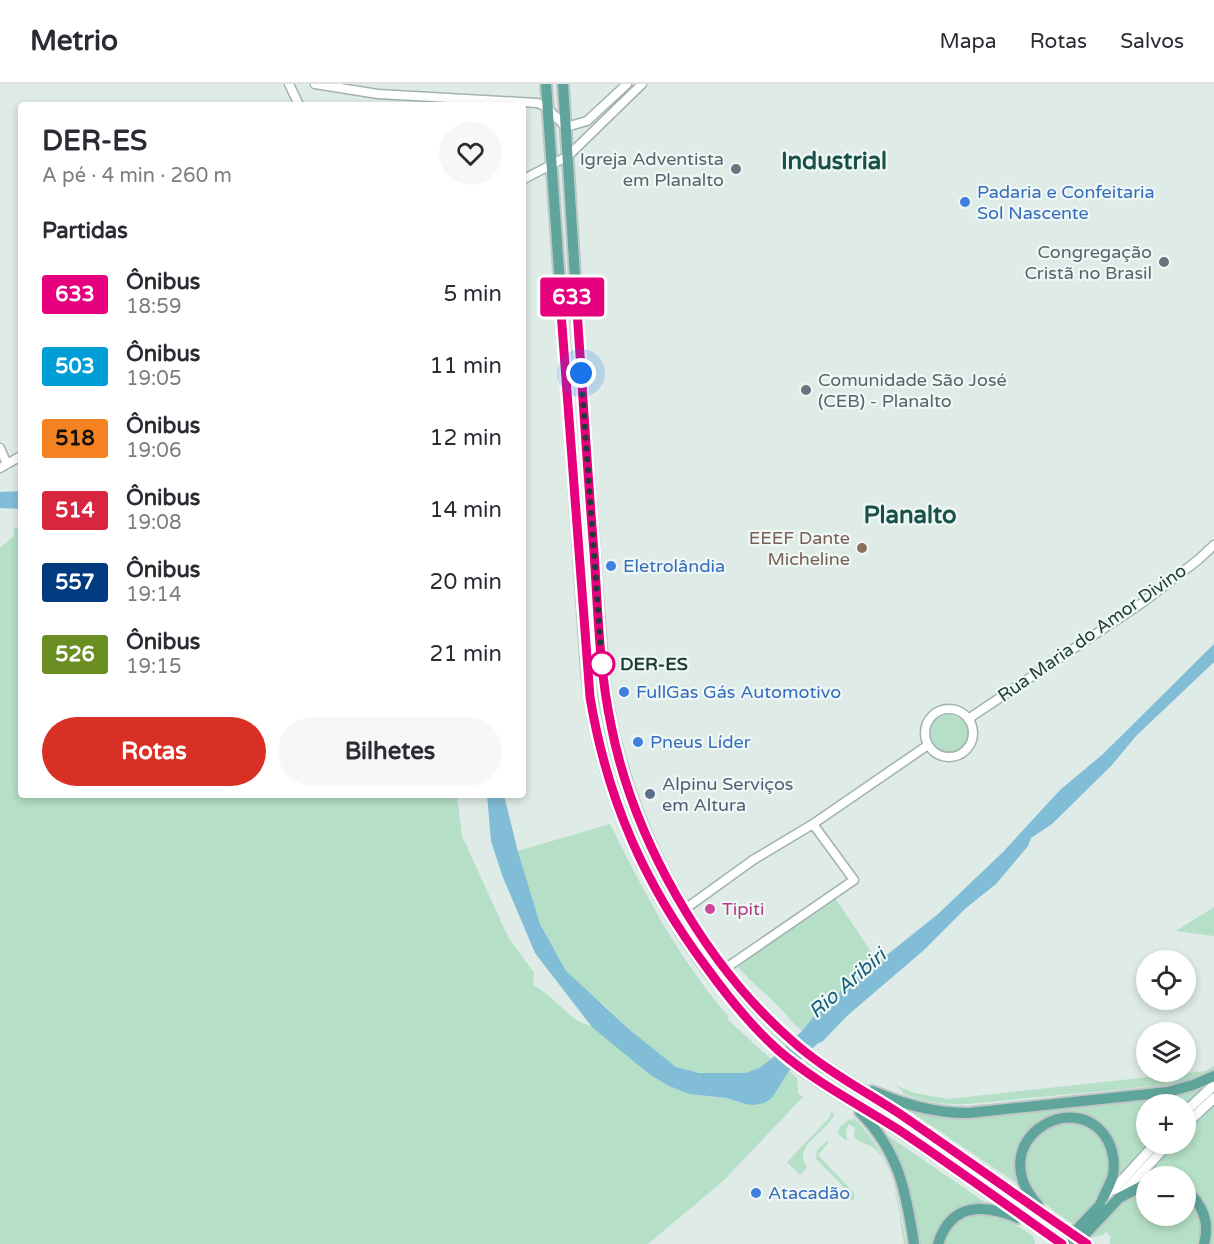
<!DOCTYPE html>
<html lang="pt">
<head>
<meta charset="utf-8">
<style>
  body { margin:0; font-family:"Varela Round",sans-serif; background:#f7f7f7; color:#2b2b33; height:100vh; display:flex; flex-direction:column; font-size:22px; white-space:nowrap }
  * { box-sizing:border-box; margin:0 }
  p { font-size:20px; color:#7c7c81 }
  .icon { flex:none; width:33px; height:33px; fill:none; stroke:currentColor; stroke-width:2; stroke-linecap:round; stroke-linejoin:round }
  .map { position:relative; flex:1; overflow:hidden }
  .drawer { position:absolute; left:18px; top:18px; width:508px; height:696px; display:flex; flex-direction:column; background:#fff; border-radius:6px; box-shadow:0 3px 9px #0003 }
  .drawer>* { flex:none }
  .badge { padding:0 12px; border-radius:4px; font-size:21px; line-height:39px }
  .fabs { position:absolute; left:1136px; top:866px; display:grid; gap:12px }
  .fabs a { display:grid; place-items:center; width:60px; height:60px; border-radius:50%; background:#fff; box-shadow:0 3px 9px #0003; font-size:30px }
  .you { position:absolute; width:30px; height:30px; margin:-15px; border:4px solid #fff; border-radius:50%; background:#1a73e8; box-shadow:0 0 0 9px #1a73e833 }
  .map>.badge { position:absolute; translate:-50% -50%; box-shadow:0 0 0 3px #fff }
  h2 { padding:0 24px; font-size:22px; line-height:54px }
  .round { display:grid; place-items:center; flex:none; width:63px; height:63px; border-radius:32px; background:#f7f7f7 }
  .summary { display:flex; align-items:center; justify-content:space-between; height:102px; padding:0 24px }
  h1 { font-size:28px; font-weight:700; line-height:45px }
  .action { display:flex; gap:12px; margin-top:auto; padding:12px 24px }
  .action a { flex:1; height:69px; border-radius:36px; background:#d93025; color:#fff; font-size:24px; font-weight:700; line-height:69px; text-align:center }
  .action a+a { background:#f7f7f7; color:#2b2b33 }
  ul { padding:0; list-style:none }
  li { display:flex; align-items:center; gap:18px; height:72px; padding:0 24px }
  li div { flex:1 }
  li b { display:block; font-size:22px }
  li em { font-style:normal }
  li .badge { min-width:66px; font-weight:700; text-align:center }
  header { display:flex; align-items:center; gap:36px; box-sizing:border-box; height:84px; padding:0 30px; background:#fff; border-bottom:2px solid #e1e1e2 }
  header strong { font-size:28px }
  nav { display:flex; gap:33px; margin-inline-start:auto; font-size:21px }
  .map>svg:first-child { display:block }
  .green { fill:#b5dfc6; fill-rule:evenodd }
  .water { fill:#81bdd6 }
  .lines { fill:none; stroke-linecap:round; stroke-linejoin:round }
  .tertiary-casing { stroke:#a1b3af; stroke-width:11 }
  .secondary-casing { stroke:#9cb8b2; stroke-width:12 }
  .primary-casing { stroke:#c0c8c7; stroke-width:14 }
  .tertiary { stroke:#fff; stroke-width:8 }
  .secondary { stroke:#fff; stroke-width:9 }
  .primary { stroke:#5fa59c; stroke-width:10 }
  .primary-bridge-casing { stroke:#c0c8c7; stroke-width:14; stroke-linecap:butt }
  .primary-bridge { stroke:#5fa59c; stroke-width:10 }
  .line-casing { stroke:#fff; stroke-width:14 }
  .line { stroke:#e6007e; stroke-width:9 }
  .walk { stroke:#1e3c38; stroke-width:6; stroke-dasharray:0 10.8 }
  .worship-dot { fill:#6b7280; stroke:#eff8f4; stroke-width:2 }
  .shop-dot { fill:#3f7fe0; stroke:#eff8f4; stroke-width:2 }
  .education-dot { fill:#8d6e63; stroke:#eff8f4; stroke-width:2 }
  .stop-dot { fill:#fff; stroke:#e6007e; stroke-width:3 }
  .service-dot { fill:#5c6f8a; stroke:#eff8f4; stroke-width:2 }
  .hotel-dot { fill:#d1479c; stroke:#eff8f4; stroke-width:2 }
  .labels { text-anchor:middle; stroke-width:4.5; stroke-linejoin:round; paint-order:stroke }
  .worship-label { font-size:18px; fill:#5b616d; stroke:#eff8f4; text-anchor:end }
  .shop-label { font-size:18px; fill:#366cbe; stroke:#eff8f4; text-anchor:start }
  .education-label { font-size:18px; fill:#785e54; stroke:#eff8f4; text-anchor:end }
  .street-label { font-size:18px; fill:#1e3c38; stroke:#eff8f4 }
  .stop-label { font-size:18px; font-weight:bold; fill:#1e3c38; stroke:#eff8f4; text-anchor:start }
  .service-label { font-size:18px; fill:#4e5e75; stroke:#eff8f4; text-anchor:start }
  .hotel-label { font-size:18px; fill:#b23c85; stroke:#eff8f4; text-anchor:start }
  .water-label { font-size:20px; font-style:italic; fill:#145d7c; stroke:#eff8f4 }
  .district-label { font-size:24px; font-weight:bold; fill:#19504a; stroke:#eff8f4 }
</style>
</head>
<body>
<header>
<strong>Metrio</strong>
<nav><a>Mapa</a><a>Rotas</a><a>Salvos</a></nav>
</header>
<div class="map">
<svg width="1214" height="1160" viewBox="0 0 1214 1160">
  <rect width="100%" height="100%" fill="#deebe7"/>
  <path class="green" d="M14,444H21V711H457L462,752L508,853L534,889L533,901C539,905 545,908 549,912C563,923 573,939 592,942L649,990L669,1002L689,1010L727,1014L745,1020L772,1014L789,987L797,994L798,1009L803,1013L723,1097L648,1160H0V464L14,452Z
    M590,494C593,537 594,580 601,623C613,695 640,762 677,824L676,828C637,765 610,696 598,623C591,580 589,537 586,495Z
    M930 650a19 19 0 1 1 38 0a19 19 0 1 1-38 0Z
    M610,740C644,808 679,876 729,933L727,935L771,975L759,984L745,989L732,990L687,988L667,977L631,947L605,922L576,899L566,887L540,840L518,767Z
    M835,814L878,878L848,900L815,931L802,947C794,941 789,934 782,926C768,911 751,898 737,882Z
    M1214,823V852L1176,847Z
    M685,836L736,906L733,908L682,838Z
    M740,911L789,963L785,962L787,965L737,913Z
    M804,975L914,1046L1078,1160H1073L903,1042L815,987L802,978L806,979Z
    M1214,982V985L1190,995L1165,1001L968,1020C945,1021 923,1018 902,1009L903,1007L895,1001L914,1009L948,1015L1205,987Z
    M1207,1000L1185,1020H1146V1059H1185V1034L1193,1042L1214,1021V1160H1208L1202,1138L1200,1160H1110L1109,1156L1111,1153L1106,1148L1103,1151L1094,1153C1066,1134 1009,1107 1027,1065C1030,1057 1040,1050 1045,1043L1042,1037C1017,1051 1014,1075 1018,1100L908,1026L922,1029ZM1146,1092H1185V1131H1146Z
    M831,1028L834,1030C828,1049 791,1060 807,1084L800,1091L787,1078L830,1033Z
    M854,1034C891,1071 898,1110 906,1160H904C900,1134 895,1082 874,1064C870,1060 862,1060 857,1056L854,1052L855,1044L849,1040L846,1047L847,1057L838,1050L840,1043L849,1035L850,1037Z
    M884,1049L986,1119L972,1121L950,1144C980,1116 1005,1133 1033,1152L1035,1160H919C912,1118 907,1086 884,1049Z
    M828,1056V1059L818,1071L854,1109V1118L845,1109L841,1100L816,1075L817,1066Z"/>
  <path class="water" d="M21,407V425L0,424V408Z
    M1214,560V578L1136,652L1112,681L1052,740L1031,754L1028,762L996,800L966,824L924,866L848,931L823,957L817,960L789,987L772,1014L764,1019L754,1021L745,1020L727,1014L689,1010L669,1002L649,990L592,943L535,869L502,791L491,757L487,711H504L517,764L540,840L566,887L631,947L676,983L699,989H745L759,984L771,975L802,947L815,931L848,900L878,878L938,830L1003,768L1060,706L1103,670Z"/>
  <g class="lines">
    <g class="tertiary-casing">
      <path id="tertiary" d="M289,0L299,21
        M315,0L378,10L537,19L545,22L566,43L587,37L627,0
        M524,95L568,72L642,0
        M0,364L7,380
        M0,384L21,372
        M925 649a24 24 0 1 1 48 0a24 24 0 1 1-48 0Z
        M968,635L1142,519L1198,476L1214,461
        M685,825L753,776L813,740L928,661
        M726,884L854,796L813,740"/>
    </g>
    <g class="secondary-casing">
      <path id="secondary" d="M1185,1028L1214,1001
        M1185,1041L1214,1014
        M1120,1112L1169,1059
        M1105,1115L1156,1059"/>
    </g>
    <g class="primary-casing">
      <path id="primary" d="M546,0L587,590C599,699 641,796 706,884C731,916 757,949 788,975C822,1003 862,1022 898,1046C954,1083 1008,1122 1062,1160
        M563,0L581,289L603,588C618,723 688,862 788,954C822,984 863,1005 900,1030C963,1073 1025,1117 1087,1160
        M872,1007C904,1020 933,1029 968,1029L1168,1008L1193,1001L1214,992
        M860,1028C899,1068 906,1107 914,1160
        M1185,1106C1203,1119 1210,1139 1204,1160
        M1119,1114L1146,1100
        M1038,1121C982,1059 1073,1001 1107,1055C1113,1066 1115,1079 1113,1091C1110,1101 1104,1111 1100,1121
        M938,1160C951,1118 984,1120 1018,1134"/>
    </g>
    <use href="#tertiary" class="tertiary"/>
    <use href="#secondary" class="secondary"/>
    <use href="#primary" class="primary"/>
    <g class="primary-bridge-casing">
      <path id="primary-bridge" d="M1063,1160L1100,1121
        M1076,1160L1119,1114"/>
    </g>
    <use href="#primary-bridge" class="primary-bridge"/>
  </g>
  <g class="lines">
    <g class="line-casing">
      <path id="line" d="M1062,1160C1008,1122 954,1083 899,1046C858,1020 815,998 778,966C751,942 728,913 707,884C645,801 607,716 590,613L560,215L576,212C582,297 587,383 594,468C598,526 599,584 611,641C633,754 704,879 790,955C823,985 863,1006 900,1030C963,1073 1024,1117 1087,1160"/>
    </g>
    <use href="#line" class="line"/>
    <path class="walk" d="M581,289L602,580"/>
  </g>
  <g class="worship-dot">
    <circle cx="736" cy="85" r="6"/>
    <circle cx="1164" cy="178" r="6"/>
    <circle cx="806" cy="306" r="6"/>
  </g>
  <g class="shop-dot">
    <circle cx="965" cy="118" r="6"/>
    <circle cx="611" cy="482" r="6"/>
    <circle cx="624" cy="608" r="6"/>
    <circle cx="638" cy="658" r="6"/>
    <circle cx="756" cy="1109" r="6"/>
  </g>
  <circle class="education-dot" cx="862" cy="464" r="6"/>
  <circle class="stop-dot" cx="602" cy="580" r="12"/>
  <circle class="service-dot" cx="650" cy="710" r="6"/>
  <circle class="hotel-dot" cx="710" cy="825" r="6"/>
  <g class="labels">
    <g class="worship-label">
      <text x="724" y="81">Igreja Adventista<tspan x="724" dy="21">em Planalto</tspan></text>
      <text x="1152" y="174">Congregação<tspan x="1152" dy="21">Cristã no Brasil</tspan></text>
      <text x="818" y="302" text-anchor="start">Comunidade São José<tspan x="818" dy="21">(CEB) - Planalto</tspan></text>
    </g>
    <g class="shop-label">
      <text x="977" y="114">Padaria e Confeitaria<tspan x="977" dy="21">Sol Nascente</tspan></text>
      <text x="623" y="488">Eletrolândia</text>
      <text x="636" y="614">FullGas Gás Automotivo</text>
      <text x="650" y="664">Pneus Líder</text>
      <text x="768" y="1115">Atacadão</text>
    </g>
    <g class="education-label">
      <text x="850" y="460">EEEF Dante<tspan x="850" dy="21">Micheline</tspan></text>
    </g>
    <g class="street-label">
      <text transform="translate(1092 549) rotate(-35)" y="6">Rua Maria do Amor Divino</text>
    </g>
    <g class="stop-label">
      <text x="620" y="586">DER-ES</text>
    </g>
    <g class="service-label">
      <text x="662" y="706">Alpinu Serviços<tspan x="662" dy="21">em Altura</tspan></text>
    </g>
    <g class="hotel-label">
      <text x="722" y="831">Tipiti</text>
    </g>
    <g class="water-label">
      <text transform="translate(847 899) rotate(-41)" y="7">Rio Aribiri</text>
    </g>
    <g class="district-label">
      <text x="834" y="85">Industrial</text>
      <text x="910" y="439">Planalto</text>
    </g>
  </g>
</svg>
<div class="fabs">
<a><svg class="icon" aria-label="locate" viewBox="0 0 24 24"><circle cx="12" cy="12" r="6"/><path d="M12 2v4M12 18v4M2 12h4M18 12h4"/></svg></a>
<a><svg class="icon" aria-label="layers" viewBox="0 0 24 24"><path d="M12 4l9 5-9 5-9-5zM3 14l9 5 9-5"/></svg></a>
<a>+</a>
<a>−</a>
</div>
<div class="you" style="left:581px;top:289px"></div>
<b class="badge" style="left:572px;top:213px;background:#e6007e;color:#fff">633</b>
<section class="drawer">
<div class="summary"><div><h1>DER-ES</h1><p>A pé · 4 min · 260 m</p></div><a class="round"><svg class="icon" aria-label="heart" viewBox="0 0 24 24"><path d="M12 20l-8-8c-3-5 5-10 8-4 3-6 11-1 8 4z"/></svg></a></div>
<h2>Partidas</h2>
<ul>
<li><span class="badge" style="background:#e6007e;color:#fff">633</span><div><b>Ônibus</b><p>18:59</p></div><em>5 min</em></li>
<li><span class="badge" style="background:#009ed6;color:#fff">503</span><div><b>Ônibus</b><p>19:05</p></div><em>11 min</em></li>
<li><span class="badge" style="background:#f58220;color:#111">518</span><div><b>Ônibus</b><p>19:06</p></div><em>12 min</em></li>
<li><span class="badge" style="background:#d7263d;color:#fff">514</span><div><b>Ônibus</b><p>19:08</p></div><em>14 min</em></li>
<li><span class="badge" style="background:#003b80;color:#fff">557</span><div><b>Ônibus</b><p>19:14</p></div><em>20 min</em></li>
<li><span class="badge" style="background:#6b8e23;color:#fff">526</span><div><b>Ônibus</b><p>19:15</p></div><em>21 min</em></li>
</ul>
<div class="action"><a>Rotas</a><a>Bilhetes</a></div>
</section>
</div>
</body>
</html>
